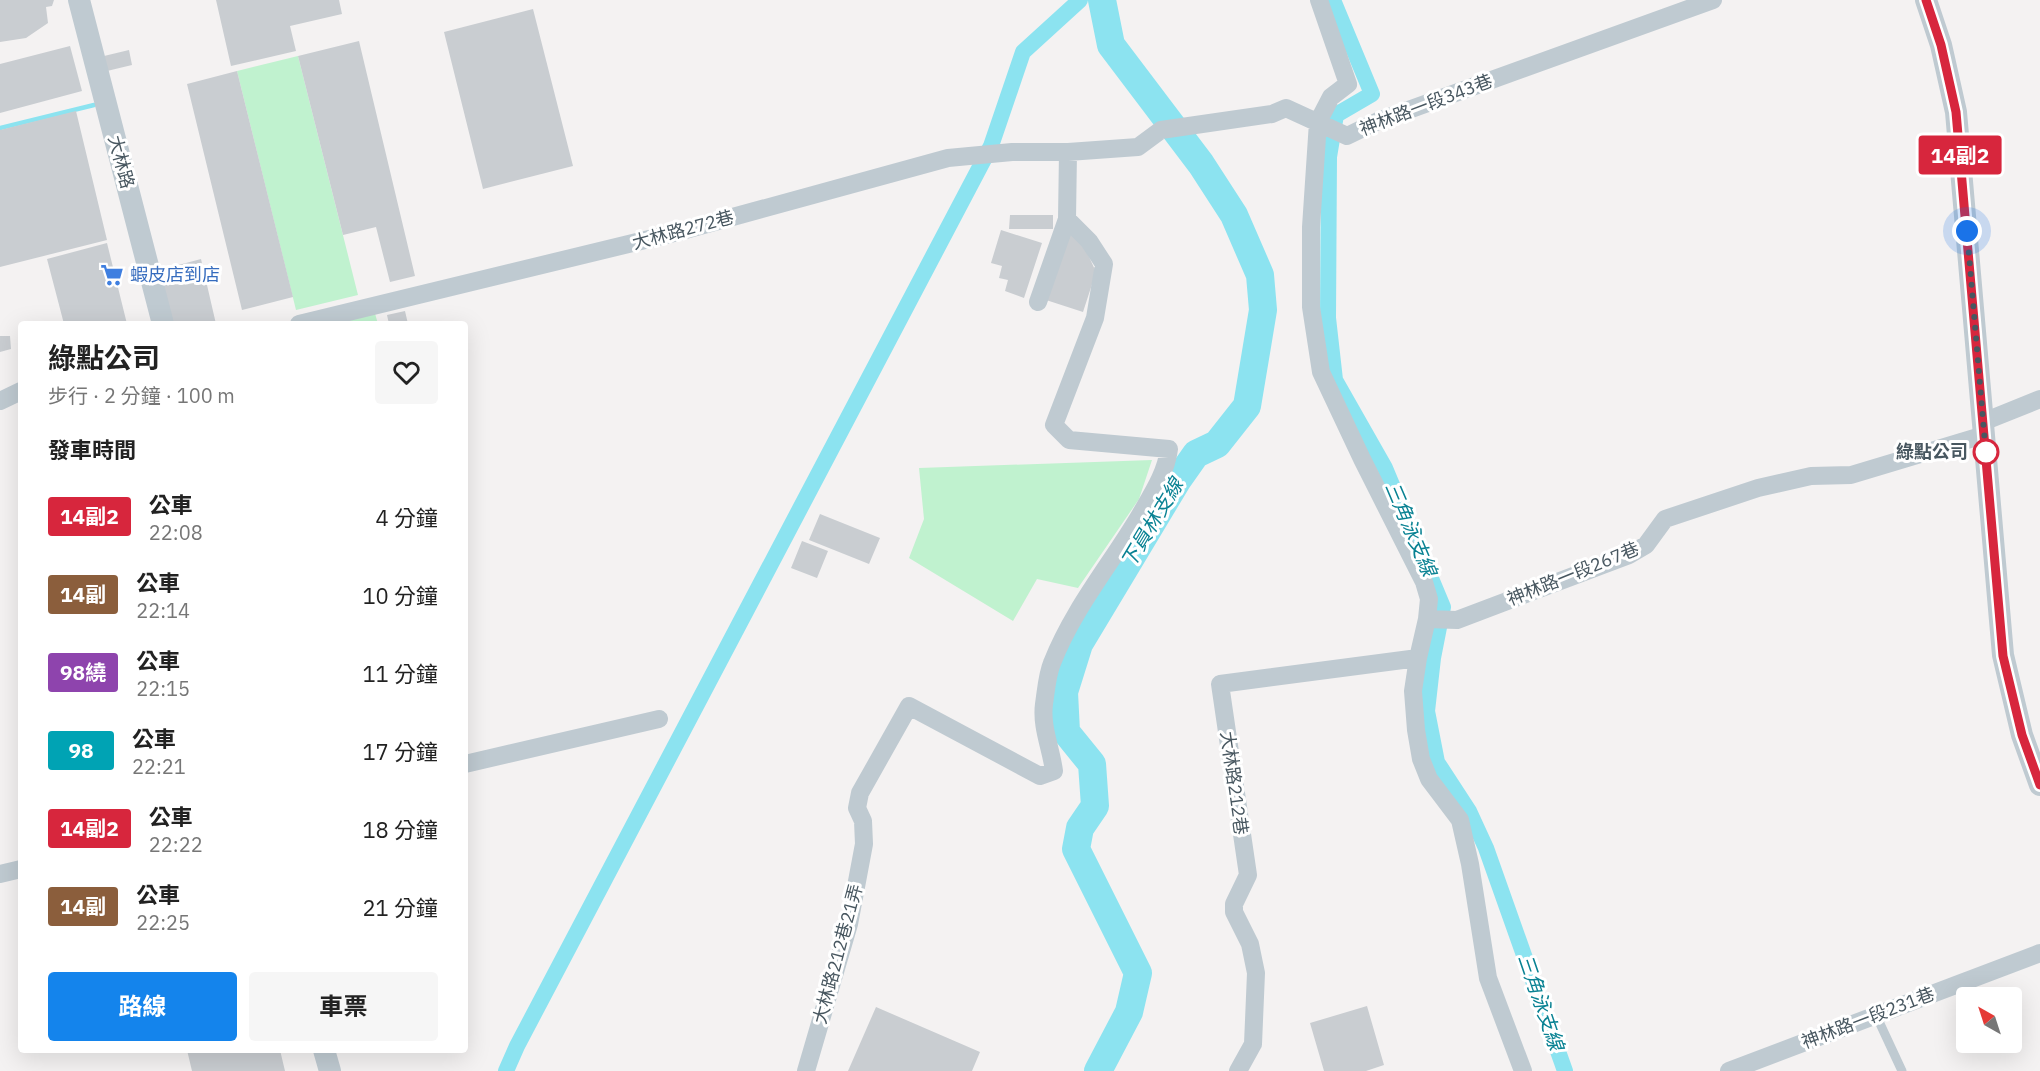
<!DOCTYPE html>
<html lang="zh-TW">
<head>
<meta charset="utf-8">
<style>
  body { margin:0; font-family:"IBM Plex Sans","Noto Sans TC",sans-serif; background:#f6f6f6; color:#222; height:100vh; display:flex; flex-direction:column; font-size:22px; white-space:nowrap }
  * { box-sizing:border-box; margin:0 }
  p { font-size:20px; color:#767676 }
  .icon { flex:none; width:33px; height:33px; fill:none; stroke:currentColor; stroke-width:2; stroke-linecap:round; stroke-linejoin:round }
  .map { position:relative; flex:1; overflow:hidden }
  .sheet { position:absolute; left:18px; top:321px; width:450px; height:732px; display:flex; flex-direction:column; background:#fff; border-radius:6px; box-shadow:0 6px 24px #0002 }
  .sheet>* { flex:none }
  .badge { padding:0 12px; border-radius:4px; font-size:21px; line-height:39px }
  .needle { width:39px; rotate:321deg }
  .controls { position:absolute; left:1956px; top:987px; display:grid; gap:12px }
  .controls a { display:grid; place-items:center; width:66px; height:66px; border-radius:6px; background:#fff; box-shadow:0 6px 24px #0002; font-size:30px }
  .you { position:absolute; width:30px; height:30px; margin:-15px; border:4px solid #fff; border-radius:50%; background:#1a73e8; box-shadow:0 0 0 9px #1a73e833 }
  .map>.badge { position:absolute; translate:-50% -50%; box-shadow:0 0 0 3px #fff }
  h2 { padding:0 30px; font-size:22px; line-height:54px }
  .round { display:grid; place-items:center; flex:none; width:63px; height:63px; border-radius:6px; background:#f6f6f6 }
  .headline { display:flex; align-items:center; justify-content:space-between; height:102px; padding:0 30px }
  h1 { font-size:28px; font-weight:700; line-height:45px }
  .cta { display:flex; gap:12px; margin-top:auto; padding:12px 30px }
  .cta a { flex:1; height:69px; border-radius:6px; background:#1484ec; color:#fff; font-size:24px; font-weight:700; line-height:69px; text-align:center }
  .cta a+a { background:#f6f6f6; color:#222 }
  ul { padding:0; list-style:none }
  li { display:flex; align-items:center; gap:18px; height:78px; padding:0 30px }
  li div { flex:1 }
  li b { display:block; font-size:22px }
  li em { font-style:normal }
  li .badge { min-width:66px; font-weight:700; text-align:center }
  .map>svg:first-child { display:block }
  .green { fill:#c0f2cf }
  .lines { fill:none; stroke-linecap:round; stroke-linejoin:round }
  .stream { stroke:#8ce3f0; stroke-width:4.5 }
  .canal { stroke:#8ce3f0; stroke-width:16 }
  .river { stroke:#8ce3f0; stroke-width:28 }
  .building { fill:#c9cdd1 }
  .service { stroke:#bfcad1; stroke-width:9 }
  .minor { stroke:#bfcad1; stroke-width:18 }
  .tertiary { stroke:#bfcad1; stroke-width:22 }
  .line-casing { stroke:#fff; stroke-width:14 }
  .line { stroke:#d7263d; stroke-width:9 }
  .walk { stroke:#485760; stroke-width:6; stroke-dasharray:0 10.8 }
  .stop-dot { fill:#fff; stroke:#d7263d; stroke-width:3 }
  .labels { text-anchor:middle; stroke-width:6; stroke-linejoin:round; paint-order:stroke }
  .street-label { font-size:18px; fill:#485760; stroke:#fff }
  .shop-label { font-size:18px; fill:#366cbe; stroke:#fff; text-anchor:start }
  .stop-label { font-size:18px; font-weight:bold; fill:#485760; stroke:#fff; text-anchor:end }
  .water-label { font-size:20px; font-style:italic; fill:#098293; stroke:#fff }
</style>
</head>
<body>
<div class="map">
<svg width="2040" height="1071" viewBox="0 0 2040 1071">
  <rect width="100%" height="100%" fill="#f4f2f2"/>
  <path class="green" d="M298,56L358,295L296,310L237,71Z
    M374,310L378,324H317Z
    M1152,460L1139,499L1078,588L1037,579L1013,621L909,558L924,519L919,468Z"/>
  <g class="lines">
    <path class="stream" d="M0,128L94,105"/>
    <path class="canal" d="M1333,0L1372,94L1336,115L1329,157L1328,318L1335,380L1385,468L1443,607L1433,658L1427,711L1437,762L1469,811L1486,848L1565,1071
      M506,1071L517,1046L991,146L1023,52L1080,0"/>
    <path class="river" d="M1098,1071L1129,1012L1138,973L1076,849L1080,828L1095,806L1092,764L1066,732L1064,692L1079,644L1177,481L1196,454L1217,444L1247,406L1263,310L1260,275L1234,215L1201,164L1111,45L1102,0"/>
  </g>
  <path class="building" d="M0,0H54L52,6L46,7L48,23L26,38L0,42Z
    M216,0H339L342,14L290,26L296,51L231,66Z
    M533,9L573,166L483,189L444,32Z
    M359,41L415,276L390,282L376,227L343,235L298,56Z
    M70,46L82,91L0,113V64Z
    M129,50L132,65L107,71L104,56Z
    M237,71L293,297L242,310L187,84Z
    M76,111L107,240L0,267V130Z
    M1010,215H1053V229H1009Z
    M1070,228L1085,248L1096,272L1083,312L1046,300Z
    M1001,230L1042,243L1024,298L1005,291L1008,280L999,278L1002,266L991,263Z
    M107,243L127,324H64L47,259Z
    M201,259L216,324H169L156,271Z
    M405,311L408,324H389L387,315Z
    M0,336H10L11,349L0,352Z
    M820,514L880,538L869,564L809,540Z
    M802,541L828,551L817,578L791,568Z
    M1367,1006L1384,1065L1366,1071H1324L1310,1023Z
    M876,1007L980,1052L972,1071H848Z
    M187,1050H280L285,1071H192Z"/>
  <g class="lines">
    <path class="service" d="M1876,1015L1902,1071"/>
    <path class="minor" d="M1319,0L1348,84L1331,97L1318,122L1311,227V307L1321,372L1362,459L1424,582L1429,599L1427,619L1418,658L1413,691L1416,730L1421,759L1429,779L1460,820L1470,864L1488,978L1523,1071
      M1038,302L1067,219
      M299,324L678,232L948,158L1012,152H1068L1138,147L1161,130L1272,114L1286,108L1347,136L1378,121L1713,0
      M0,401L21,391
      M1983,422L2040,399
      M1427,619L1457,620L1629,555L1646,545L1665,519L1758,488L1811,476L1851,475L1984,435
      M465,764L659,719
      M0,874L21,869
      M806,1071L849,924L864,844L863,821L857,808L860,793L909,706L1040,776L1054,771C1051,748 1041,727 1044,704C1046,691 1047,675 1052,663C1073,609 1111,564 1140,515C1152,494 1166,473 1169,449L1069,440L1054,425L1095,318L1104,264L1089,241L1067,219L1068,152
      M1238,1071L1253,1044L1256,973L1250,944L1234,912V904L1248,875L1220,684L1418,658
      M1729,1071L2040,953"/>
    <path class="tertiary" d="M79,0L163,324
      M1926,0L1941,45L1956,112L2003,655L2022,735L2040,785
      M324,1050L330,1071"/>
  </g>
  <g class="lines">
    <g class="line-casing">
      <path id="line" d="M1926,0L1941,45L1956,112L2003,656L2022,735L2040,785"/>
    </g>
    <use href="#line" class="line"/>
    <path class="walk" d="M1967,231L1986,455V452"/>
  </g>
  <defs>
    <g id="supermarket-bare" transform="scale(1.8)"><path d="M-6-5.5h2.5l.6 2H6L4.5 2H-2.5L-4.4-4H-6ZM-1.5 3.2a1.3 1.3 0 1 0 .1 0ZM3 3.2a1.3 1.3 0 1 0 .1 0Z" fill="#3f7fe0" stroke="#fff" stroke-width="2.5" paint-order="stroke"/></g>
  </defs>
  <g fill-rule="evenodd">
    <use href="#supermarket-bare" x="112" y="275"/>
  </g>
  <circle class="stop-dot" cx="1986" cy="452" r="12"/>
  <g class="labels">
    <g class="street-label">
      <text transform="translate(1426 105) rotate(-21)" y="6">神林路一段343巷</text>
      <text transform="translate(121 162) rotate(75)" y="6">大林路</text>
      <text transform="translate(683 230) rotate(-15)" y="6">大林路272巷</text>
      <text transform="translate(1573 574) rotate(-22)" y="6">神林路一段267巷</text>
      <text transform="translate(1234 783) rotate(82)" y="6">大林路212巷</text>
      <text transform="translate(838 954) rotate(-75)" y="6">大林路212巷21弄</text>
      <text transform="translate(1868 1018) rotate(-21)" y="6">神林路一段231巷</text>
    </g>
    <g class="shop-label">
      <text x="130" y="281">蝦皮店到店</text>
    </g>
    <g class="stop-label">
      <text x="1968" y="458">綠點公司</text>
    </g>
    <g class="water-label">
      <text transform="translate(1152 523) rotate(-59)" y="7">下員林支線</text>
      <text transform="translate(1411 529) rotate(67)" y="7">三角泳支線</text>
      <text transform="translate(1541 1002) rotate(71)" y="7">三角泳支線</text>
    </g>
  </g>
</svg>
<div class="controls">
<a><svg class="needle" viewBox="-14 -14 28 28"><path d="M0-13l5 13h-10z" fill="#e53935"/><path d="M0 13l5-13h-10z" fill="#767676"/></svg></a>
</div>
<div class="you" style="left:1967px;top:231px"></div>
<b class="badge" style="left:1960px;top:155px;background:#d7263d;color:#fff">14副2</b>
<section class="sheet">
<div class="headline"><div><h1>綠點公司</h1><p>步行 · 2 分鐘 · 100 m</p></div><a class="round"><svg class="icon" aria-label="heart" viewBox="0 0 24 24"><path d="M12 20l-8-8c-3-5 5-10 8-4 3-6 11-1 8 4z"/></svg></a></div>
<h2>發車時間</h2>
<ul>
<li><span class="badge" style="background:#d7263d;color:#fff">14副2</span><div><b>公車</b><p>22:08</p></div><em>4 分鐘</em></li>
<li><span class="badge" style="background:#8b5e3c;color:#fff">14副</span><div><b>公車</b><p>22:14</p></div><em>10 分鐘</em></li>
<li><span class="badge" style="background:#8e44ad;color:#fff">98繞</span><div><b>公車</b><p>22:15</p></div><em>11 分鐘</em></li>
<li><span class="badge" style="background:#00a3b4;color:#fff">98</span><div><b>公車</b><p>22:21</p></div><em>17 分鐘</em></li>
<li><span class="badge" style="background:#d7263d;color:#fff">14副2</span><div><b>公車</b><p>22:22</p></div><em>18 分鐘</em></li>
<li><span class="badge" style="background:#8b5e3c;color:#fff">14副</span><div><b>公車</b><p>22:25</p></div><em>21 分鐘</em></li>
</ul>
<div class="cta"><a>路線</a><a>車票</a></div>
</section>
</div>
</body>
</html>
